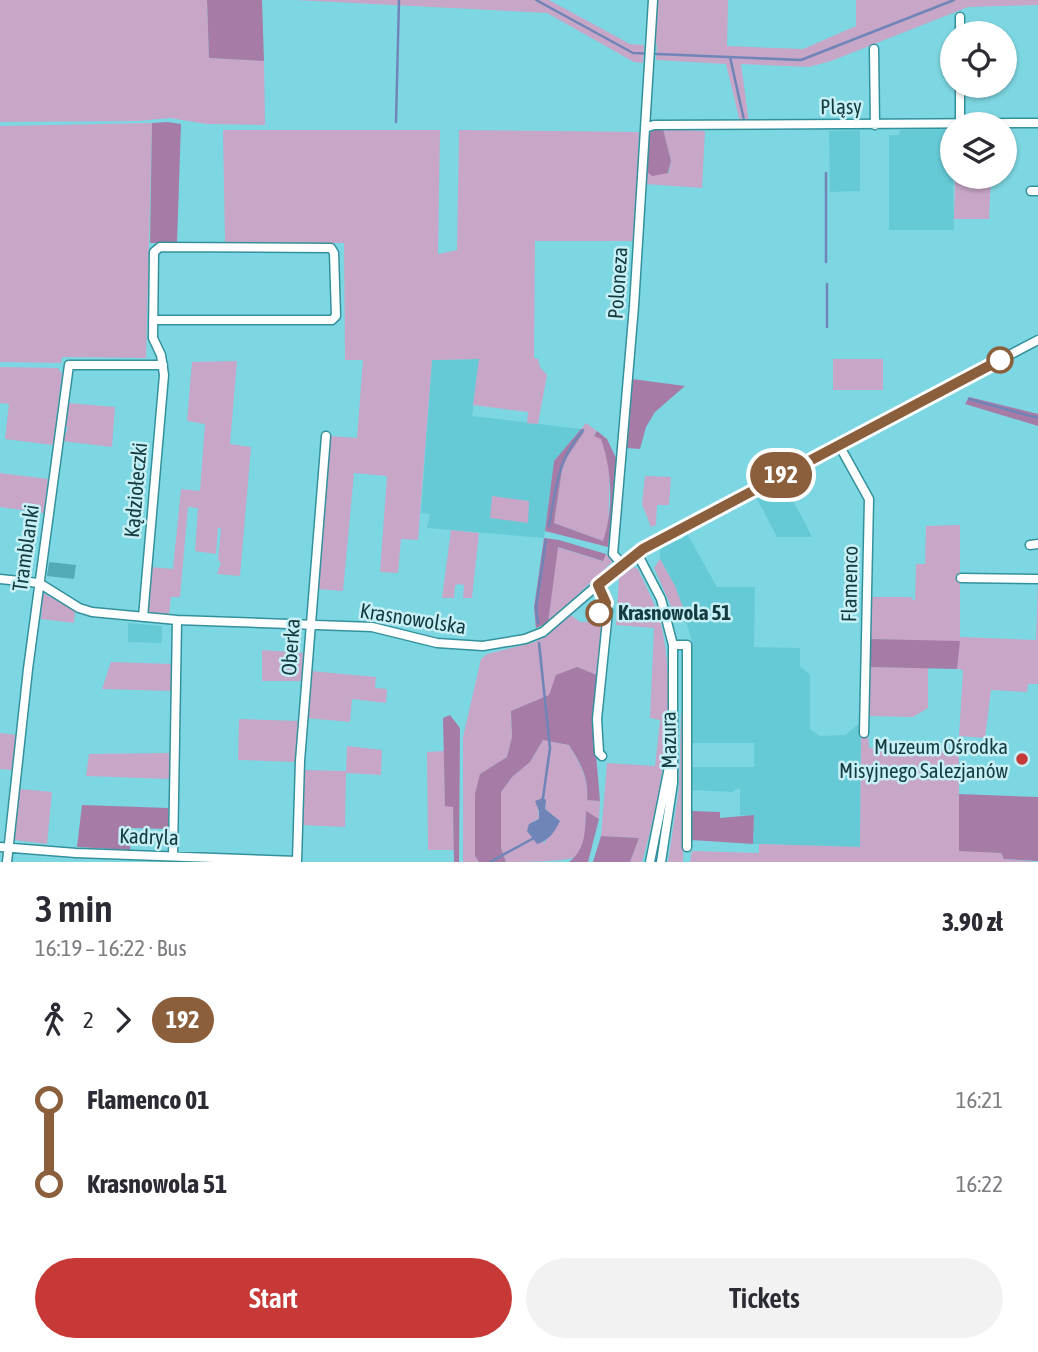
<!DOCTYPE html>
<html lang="en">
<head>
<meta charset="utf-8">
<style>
  body { margin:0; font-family:"Asap Condensed",sans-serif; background:#f2f2f3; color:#2b2b33; height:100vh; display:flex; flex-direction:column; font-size:26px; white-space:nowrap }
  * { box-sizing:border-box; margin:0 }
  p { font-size:23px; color:#7c7c81 }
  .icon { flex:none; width:38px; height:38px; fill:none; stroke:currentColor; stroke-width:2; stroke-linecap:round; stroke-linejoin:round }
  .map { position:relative; height:862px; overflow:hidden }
  .drawer { display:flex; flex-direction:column; background:#fff; flex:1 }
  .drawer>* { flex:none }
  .badge { padding:0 14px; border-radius:23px; font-size:24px; line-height:46px }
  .controls { position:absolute; left:940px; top:21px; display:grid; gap:14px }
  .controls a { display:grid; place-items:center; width:77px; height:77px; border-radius:50%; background:#fff; box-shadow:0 2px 5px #0004; font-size:35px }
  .map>.badge { position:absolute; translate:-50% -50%; box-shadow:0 0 0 4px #fff }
  .legs { display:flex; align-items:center; gap:10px; height:77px; padding:0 35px; font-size:23px }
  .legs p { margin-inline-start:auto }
  .headline { display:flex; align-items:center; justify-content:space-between; height:119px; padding:0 35px }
  h1 { font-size:38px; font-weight:600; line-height:52px }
  .primary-button { display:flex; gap:14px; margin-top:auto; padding:14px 35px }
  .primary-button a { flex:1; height:80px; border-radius:42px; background:#c73937; color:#fff; font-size:28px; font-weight:600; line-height:80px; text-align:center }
  .primary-button a+a { background:#f2f2f3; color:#2b2b33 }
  ul { padding:0 35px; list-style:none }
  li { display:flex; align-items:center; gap:24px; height:84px; font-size:26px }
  li i { display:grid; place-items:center; width:10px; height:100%; margin:0 9px; background:currentColor }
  li i::after { content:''; width:18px; height:18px; margin:-9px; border:5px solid; border-radius:50%; background:#fff }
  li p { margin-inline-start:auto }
  li:first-child i { background:linear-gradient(#0000 50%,currentColor 0) }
  li:last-child i { background:linear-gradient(currentColor 50%,#0000 0) }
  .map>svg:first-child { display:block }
  .built { fill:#65cad6 }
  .green { fill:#c7a6c7; fill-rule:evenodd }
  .forest { fill:#a67ca7 }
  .water { fill:#6f85b7 }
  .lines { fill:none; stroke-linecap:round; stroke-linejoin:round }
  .stream { stroke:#6f85b7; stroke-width:2.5 }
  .building { fill:#51acb7 }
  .minor-casing { stroke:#33919c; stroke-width:11 }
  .minor { stroke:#fff; stroke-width:8 }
  .line-1-casing { stroke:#fff; stroke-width:16 }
  .line-1 { stroke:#8b5e3c; stroke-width:10 }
  .stop-1-dot { fill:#fff; stroke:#8b5e3c; stroke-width:3.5 }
  .poi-dot { fill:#c73937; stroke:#c6f0f5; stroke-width:2.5 }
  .labels { text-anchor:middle; stroke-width:5; stroke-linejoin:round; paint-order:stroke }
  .street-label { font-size:21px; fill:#143b3f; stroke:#c6f0f5 }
  .stop-label { font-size:21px; font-weight:bold; fill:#143b3f; stroke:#c6f0f5; text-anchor:start }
  .poi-label { font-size:21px; fill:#143b3f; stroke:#c6f0f5; text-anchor:end }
</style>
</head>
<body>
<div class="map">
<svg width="1038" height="862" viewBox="0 0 1038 862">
  <rect width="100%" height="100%" fill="#7dd7e2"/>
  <path class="built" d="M952,129L954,230H889V135H899L900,130Z
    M860,130V191L830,192L829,131Z
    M479,359L472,416L581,429L554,461L544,538L427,528L430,514L421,513L432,360Z
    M783,482L805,523L812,537H777L756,497Z
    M686,532L717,587H755L754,647L800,648V666L810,675V729L820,736L845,735L861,722L860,847L753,844L754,816L740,815V788L731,792L692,790L691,767H754V743H691L692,641L675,586L660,559V547L672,540L676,541L682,539Z
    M128,623L162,626V643L128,642Z"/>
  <path class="green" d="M0,0H207L209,58L264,61L265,125L207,124L170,118L138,121L0,122Z
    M295,0H549L630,44L644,45L643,63L634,62L547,13Z
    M656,0H728L727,46L803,49L856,26V0H1038V5L968,7L831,61L809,67L741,64L749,122H740L726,64L656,60L657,44L653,43Z
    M152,123L146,358L62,357L61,363L0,362V126Z
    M663,129L705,131L702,188L645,184L646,171L669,173L671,161Z
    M223,130H440L438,254L457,250L459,130L639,132L634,241H535L534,358L538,359L540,367L547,375L538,424L527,423L528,412L473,405L479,359L432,360L418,540L401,539L398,573L380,572L387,476L354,473L343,591L317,589L329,436L357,438L363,360H345L344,243H225Z
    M955,177H991L989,219H954Z
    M833,359H883V390H833Z
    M237,361L230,444L251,447L240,576L217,574L221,563L218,560L221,528H218L216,554L195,551L198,508L188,507L180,597H171L169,614L150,613L147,610L151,567L173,569L181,489L200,491L205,424L187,421L192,362Z
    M0,367L58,368L62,374L53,445L5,439L9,404L0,403Z
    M68,403L115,407L112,447L62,441L68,428L65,426Z
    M586,423L597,431L594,435L601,438L610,464L608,528L603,541L554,523L563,463L584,432L581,429Z
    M0,473L48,479L44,513L0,507Z
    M645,476L671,477L669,505H657L656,525L651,527L642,504Z
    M492,496L529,501L528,523L490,518Z
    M960,525V637L1036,640L1038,584V684H1028L1027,692L991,690L985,738L959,736L963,670L957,669L959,642L869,639L870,597H910L915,601L916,564H925L926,526Z
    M451,530L479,533L472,598H463L464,585L458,584L455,586L454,598H442Z
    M557,547L602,561L606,554L613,561L548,623Z
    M660,559L675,586L684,610L674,613L654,568Z
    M634,567L638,569C646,587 656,605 661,624C678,697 663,790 642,862H630L639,838L601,836L607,763L655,766L660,720L650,718L654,628L616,625L619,577Z
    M43,593L75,610L74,623L41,619Z
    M571,615L580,622L605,621L597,675L577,667L550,695L511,711L512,737L507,757L480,774L475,856L479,862H463V737L481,659L487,654L535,642Z
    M262,650L306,653L303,681H262Z
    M111,662L171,664V691L102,689Z
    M868,667L928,668V708L913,717L868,716Z
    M311,671L376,677L375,688L387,689L386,703L352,699L350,722L307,718Z
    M681,713L685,717L683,862H668L679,788Z
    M239,719L299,721L296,762L238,760Z
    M0,733L17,735L13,770L0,769Z
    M861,734H868L869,748L959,750V850L1001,853L1004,859L1038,862H690L692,851L759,853V844L860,847Z
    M543,740L569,745C580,764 589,778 587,800L600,801L599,819L586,812C585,826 587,845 578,856C568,862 522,862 506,862L501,848V792L512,777L530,762ZM546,804L545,809L560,821L544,843L532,822L539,819L538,808Z
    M347,746L382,750L381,775L346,773L345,827L302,825L304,770L346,771Z
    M444,751L445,806H453L454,850H428L427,752Z
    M170,753L169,779L86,776L89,754Z
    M20,789L52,792L47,844L14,840Z"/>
  <path class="forest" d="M207,0H262L264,61L209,58Z
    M167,122L181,124L177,243H150L152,123Z
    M663,129L671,161L668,173L652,176L646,171L648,137L652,130Z
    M632,379L685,386L655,412L646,427L640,449L627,448Z
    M969,397L1038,414V426L965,404Z
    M581,429L584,432L563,463L554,523L603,541C614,509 612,470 601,439L594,436L597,431L607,439L617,460L608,547L545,531L554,461Z
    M544,538L559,540L606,554L603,561L558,547L548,623L536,628L534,607Z
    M869,639L960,641L957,669L868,667Z
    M577,667L597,675L593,719L600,801L587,800C589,778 581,764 569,745L543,740L530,762L512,777L501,792V848L506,862H479L475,856V794L480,774L507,757L512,737L511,711L549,695L556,675Z
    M450,715L460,728L459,862H454L453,807L445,806L443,718Z
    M959,794L1038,797V861L1004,859L1001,853L959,851Z
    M82,805L168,808L169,829L132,828L130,850L77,847Z
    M586,811L599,819L588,862H569C586,849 585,831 586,811Z
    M691,811L720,812V818L754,815L753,844L691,840Z
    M601,836L639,838L630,862H593Z"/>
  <path class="water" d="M543,798L546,800L545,809L560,821C555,831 549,841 537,844L527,831L529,824L539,819V811L535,801Z"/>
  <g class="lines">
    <path class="stream" d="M536,0L633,53L801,60L954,0
      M730,57L744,120
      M396,122L399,0
      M826,173V262
      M827,284V327
      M969,399L1038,418
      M549,526C556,488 557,461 583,430
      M538,623L536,608L546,540
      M539,643L550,748L543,798
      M490,862L532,839"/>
  </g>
  <path class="building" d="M49,562L76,565L74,579L47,576Z"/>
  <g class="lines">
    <g class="minor-casing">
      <path id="minor" d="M960,17V33
        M874,49L875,125
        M960,86V124
        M645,128L654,125L1038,123
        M1031,191H1038
        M839,445L869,499L864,733
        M1030,545L1038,544
        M637,553L661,599L673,645V783L661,862
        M622,564L613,554L634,306L653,0
        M961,578L1038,579
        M0,579L39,583L79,608L92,612L177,620L372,627L437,643L483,646L525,639L543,632L622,564L655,541L1038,340
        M598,585L605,598L608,611L597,719L599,753L602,756
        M143,617L164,375L161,355L153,338L154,252L160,247L331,248L334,253L336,316L332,320H153
        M673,645H687V847
        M0,847L76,853L297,861L300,761L326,436
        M173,856L177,620
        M7,862L28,669L69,365H163
        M650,862L669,767"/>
    </g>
    <use href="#minor" class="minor"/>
  </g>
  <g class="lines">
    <g class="line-1-casing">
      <path id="line-1" d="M599,613L606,603L598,585L643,549L1000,360"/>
    </g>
    <use href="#line-1" class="line-1"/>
  </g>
  <g class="stop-1-dot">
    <circle cx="1000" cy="360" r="12"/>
    <circle cx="599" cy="613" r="12"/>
  </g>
  <circle class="poi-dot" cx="1022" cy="759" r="7"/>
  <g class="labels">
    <g class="street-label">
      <text transform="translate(841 107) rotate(-1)" y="7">Pląsy</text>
      <text transform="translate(618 283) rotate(-86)" y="7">Poloneza</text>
      <text transform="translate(136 490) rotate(-85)" y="7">Kądziołeczki</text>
      <text transform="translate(26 548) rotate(-82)" y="7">Tramblanki</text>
      <text transform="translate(850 584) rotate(-89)" y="7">Flamenco</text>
      <text transform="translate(413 619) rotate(9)" y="7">Krasnowolska</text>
      <text transform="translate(291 647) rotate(-86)" y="7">Oberka</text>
      <text transform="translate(669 740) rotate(-91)" y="7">Mazura</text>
      <text transform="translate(149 837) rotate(2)" y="7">Kadryla</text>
    </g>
    <g class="stop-label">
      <text x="618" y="620">Krasnowola 51</text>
    </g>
    <g class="poi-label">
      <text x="1008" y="754">Muzeum Ośrodka<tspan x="1008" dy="24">Misyjnego Salezjanów</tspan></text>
    </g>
  </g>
</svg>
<div class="controls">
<a><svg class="icon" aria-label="locate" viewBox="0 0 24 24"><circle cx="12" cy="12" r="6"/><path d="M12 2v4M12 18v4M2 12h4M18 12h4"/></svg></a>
<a><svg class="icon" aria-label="layers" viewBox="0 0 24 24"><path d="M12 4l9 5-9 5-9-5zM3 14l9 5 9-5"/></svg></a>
</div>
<b class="badge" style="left:781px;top:475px;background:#8b5e3c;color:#fff">192</b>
</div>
<section class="drawer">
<div class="headline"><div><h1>3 min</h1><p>16:19 – 16:22 · Bus</p></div><b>3.90 zł</b></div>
<div class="legs"><svg class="icon" aria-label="walk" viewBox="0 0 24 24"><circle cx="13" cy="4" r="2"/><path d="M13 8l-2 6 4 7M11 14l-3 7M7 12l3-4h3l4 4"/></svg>2<svg class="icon" aria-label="forward" viewBox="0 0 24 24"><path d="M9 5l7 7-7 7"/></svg><b class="badge" style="background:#8b5e3c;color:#fff">192</b></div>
<ul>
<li><i style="color:#8b5e3c"></i><b>Flamenco 01</b><p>16:21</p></li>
<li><i style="color:#8b5e3c"></i><b>Krasnowola 51</b><p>16:22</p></li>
</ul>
<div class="primary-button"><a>Start</a><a>Tickets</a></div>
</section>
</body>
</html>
